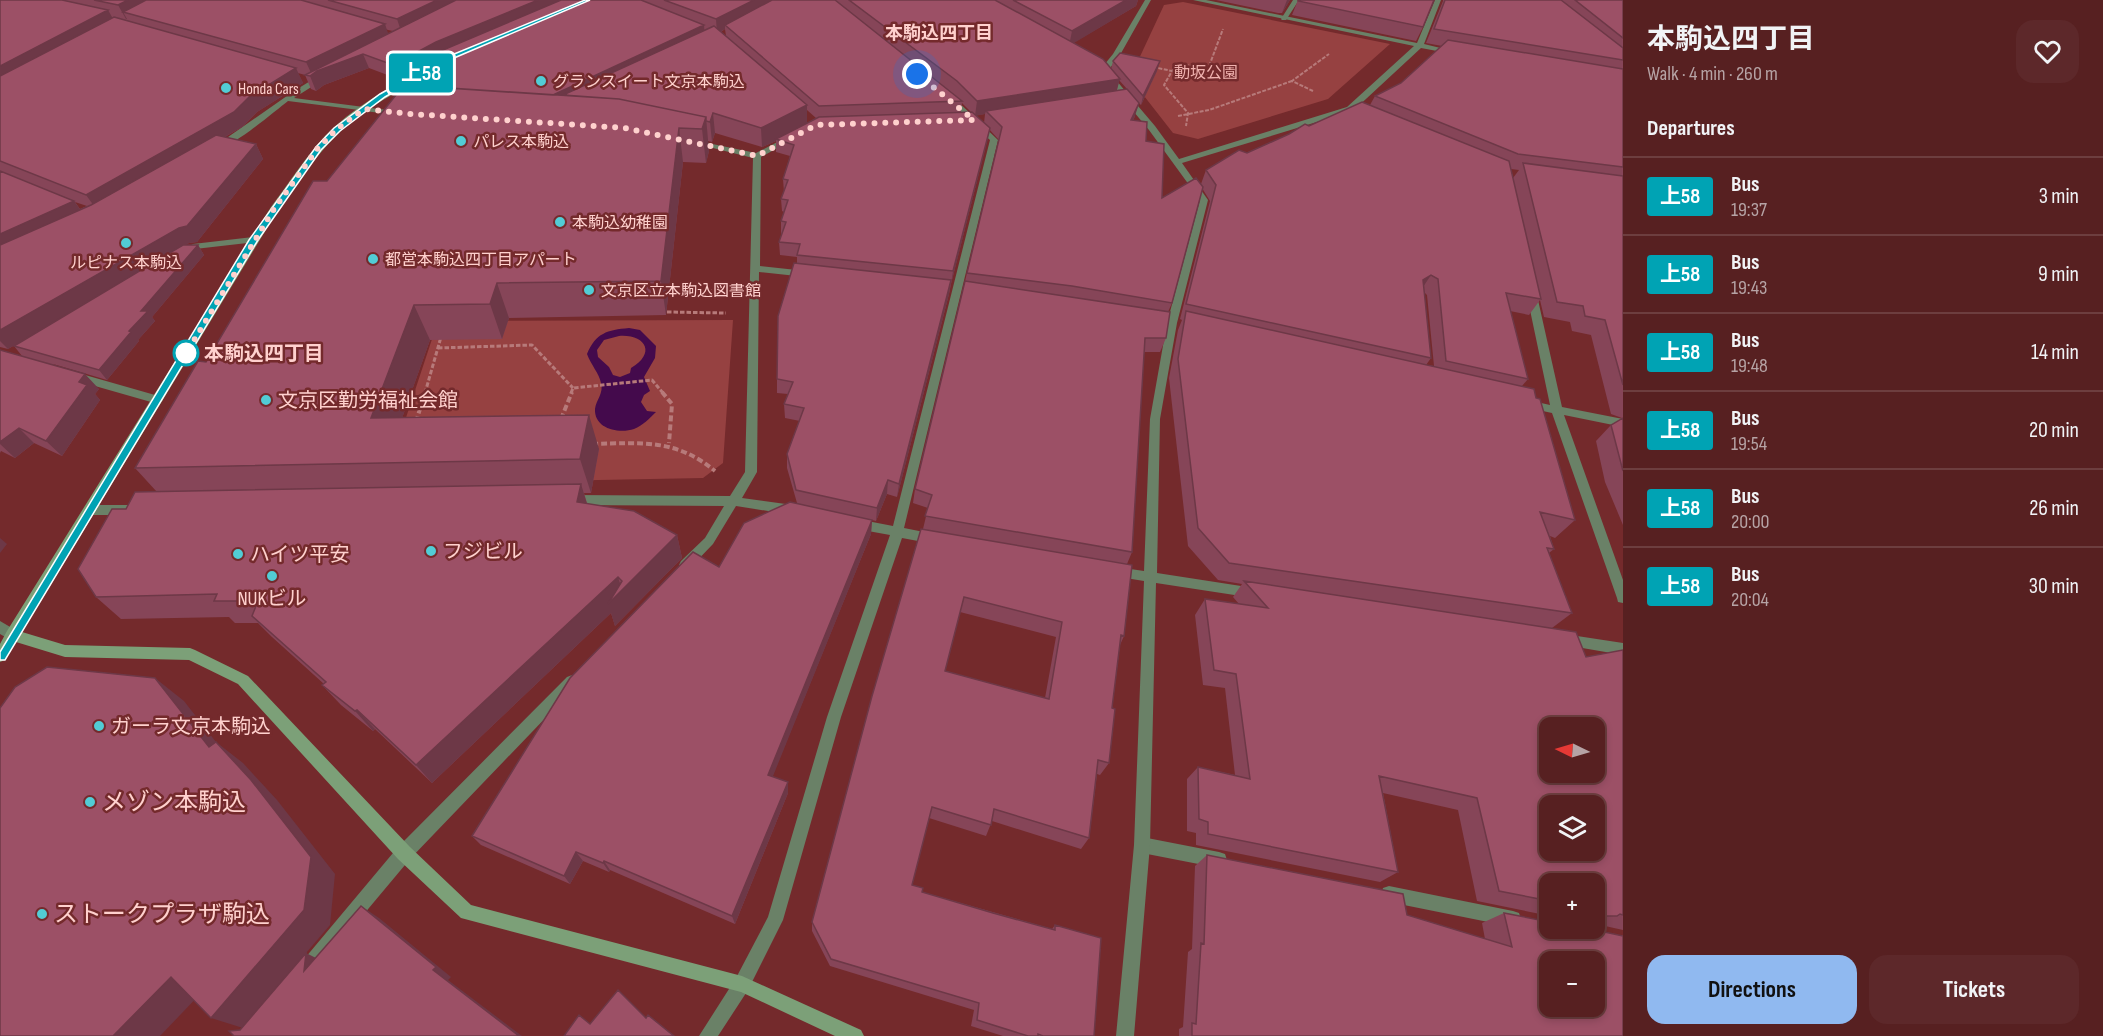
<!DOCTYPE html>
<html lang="en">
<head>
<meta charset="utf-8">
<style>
  body { margin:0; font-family:"Sofia Sans Condensed","Noto Sans JP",sans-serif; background:#5d282a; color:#f1f3f6; height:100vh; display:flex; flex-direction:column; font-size:22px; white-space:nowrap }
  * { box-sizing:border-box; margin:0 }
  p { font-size:20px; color:#b6a3a5 }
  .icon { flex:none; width:33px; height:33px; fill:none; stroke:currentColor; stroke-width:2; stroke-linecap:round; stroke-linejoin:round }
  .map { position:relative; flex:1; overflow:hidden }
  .details { display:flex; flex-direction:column; background:#572021; width:480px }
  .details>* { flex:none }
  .badge { padding:0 12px; border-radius:4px; font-size:21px; line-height:39px }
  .needle { width:39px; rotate:275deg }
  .fabs { position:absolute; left:1539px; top:717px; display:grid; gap:12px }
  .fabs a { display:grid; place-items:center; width:66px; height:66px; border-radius:12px; background:#572021; box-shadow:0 3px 9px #0003,0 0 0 2px #6d3e3f; font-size:30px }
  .you { position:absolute; width:30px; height:30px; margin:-15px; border:4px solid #fff; border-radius:50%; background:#1a73e8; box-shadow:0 0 0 9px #1a73e833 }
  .map>.badge { position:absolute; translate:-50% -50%; box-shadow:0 0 0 3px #fff }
  h2 { padding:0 24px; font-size:22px; line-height:54px }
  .round { display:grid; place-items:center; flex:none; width:63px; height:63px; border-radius:18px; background:#5d282a }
  .headline { display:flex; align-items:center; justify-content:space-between; height:102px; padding:0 24px }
  h1 { font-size:28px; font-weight:700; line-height:45px }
  .button { display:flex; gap:12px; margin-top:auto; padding:12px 24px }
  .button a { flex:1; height:69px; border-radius:18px; background:#90b9f0; color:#111; font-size:24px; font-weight:700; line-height:69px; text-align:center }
  .button a+a { background:#5d282a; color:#f1f3f6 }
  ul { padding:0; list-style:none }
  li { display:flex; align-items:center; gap:18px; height:78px; padding:0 24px; border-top:2px solid #6d3e3f }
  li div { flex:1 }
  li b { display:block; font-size:22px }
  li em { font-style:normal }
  li .badge { min-width:66px; font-weight:700; text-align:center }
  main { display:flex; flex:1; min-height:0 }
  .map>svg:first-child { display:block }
  .green { fill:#964141 }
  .water { fill:#440a4c; fill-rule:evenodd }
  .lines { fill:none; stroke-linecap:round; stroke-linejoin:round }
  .path-far2 { stroke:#b77a7a; stroke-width:2; stroke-dasharray:4 1.5; stroke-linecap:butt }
  .path-far1 { stroke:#b77a7a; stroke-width:3; stroke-dasharray:4.5 2; stroke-linecap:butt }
  .path { stroke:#b77a7a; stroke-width:4; stroke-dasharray:6 3; stroke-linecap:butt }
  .lane { fill:#6a8167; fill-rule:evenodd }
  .street { fill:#6a8167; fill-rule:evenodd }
  .secondary { fill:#7ca078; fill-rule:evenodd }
  .wall { fill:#864558; fill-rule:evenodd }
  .shaded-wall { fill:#6d3847 }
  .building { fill:#9c5066; stroke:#6d3847; stroke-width:1.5; fill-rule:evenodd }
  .line { fill:#00a3b4; stroke:#fff; stroke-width:1.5 }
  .walk { stroke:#ffd1ce; stroke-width:6; stroke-dasharray:0 10.8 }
  .poi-dot { fill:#52ccd5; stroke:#742a2c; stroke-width:2 }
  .stop-dot { fill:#fff; stroke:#00a3b4; stroke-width:3 }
  .labels { text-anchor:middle; stroke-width:5; stroke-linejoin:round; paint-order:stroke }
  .far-park-label { font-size:16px; fill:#f0b2af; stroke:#742a2c }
  .far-poi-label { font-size:16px; fill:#ffd1ce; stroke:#742a2c; text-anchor:start }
  .far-neighbourhood-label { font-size:18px; font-weight:bold; fill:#ffd1ce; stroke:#742a2c }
  .stop-label { font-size:20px; font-weight:bold; fill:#ffd1ce; stroke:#742a2c; text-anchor:start }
  .poi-label { font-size:20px; fill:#ffd1ce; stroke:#742a2c; text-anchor:start }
  .near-poi-label { font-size:24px; fill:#ffd1ce; stroke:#742a2c; text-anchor:start }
</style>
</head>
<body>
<main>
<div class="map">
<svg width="1623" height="1036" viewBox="0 0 1623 1036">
  <rect width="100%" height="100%" fill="#742a2c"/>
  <path class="green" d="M1183,2L1390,44L1328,99L1198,139L1173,133L1130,78L1164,5Z
    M733,320L723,463L703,478L384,484L438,321Z"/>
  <path class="water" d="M629,328L640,330L656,346L655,358L644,377L650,391L644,395L641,402L647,411L656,412C649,419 643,425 634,429C619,434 594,429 595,409C596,400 604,393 601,383C599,373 591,365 587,354C596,333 607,330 629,328ZM619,336C645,334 657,353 631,368L630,373L620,377L613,375L609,367L598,357L597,350L604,340Z"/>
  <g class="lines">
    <path class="path-far2" d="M1153,67L1172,71L1164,85L1188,113L1186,126
      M1172,71L1178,63L1208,69L1223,29
      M1313,91L1292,81L1329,54
      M1178,116L1209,110L1292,81"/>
    <path class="path-far1" d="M669,291H725
      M667,312L726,313
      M438,348L532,345L573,388
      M425,393L441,337
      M571,393L573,388L652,380L663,393"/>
    <path class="path" d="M662,392L672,404L669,443
      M561,419L572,392
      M416,422L425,392
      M592,444C641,443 675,438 715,471"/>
    <path class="lane" d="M1293,0H1299L1286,20H1282L1281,19Z
      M320,75L327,77L294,98L364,107L368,109L367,111L288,101C275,111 232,148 218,148V144L294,91Z
      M253,237L258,240L256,242L195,249L184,255L179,252L193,244Z
      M78,373L162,397L163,400L158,404L74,380L73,377L74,374Z
      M1142,837L1219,852L1225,854L1227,860L1225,866L1219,868L1142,853L1137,850L1134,845L1137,840Z
      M1389,886L1513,911L1519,913L1521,919L1519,925L1513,927L1389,902L1383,900L1381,894L1383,888Z"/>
    <path class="street" d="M1145,0H1151L1120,55L1107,72H1101L1100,70L1113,54Z
      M1193,0H1206L1417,43L1435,0H1441L1424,44L1457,52L1453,54L1421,48L1353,111L1182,163L1208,200L1177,323L1160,419L1157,573L1254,588L1259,589L1260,593L1259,597L1254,598L1156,583L1150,845L1134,1036H1116L1134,845L1144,581L1113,576L1111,572L1113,568L1117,567L1144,571L1150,419L1167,323L1200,200L1149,130L1103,75L1110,73L1155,126L1179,159L1347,107L1414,46Z
      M946,96H952L998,140L904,528L934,534L938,536L940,539L938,542L934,544L902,538L841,717L783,920L748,990L718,1036H699L736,978L768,917L827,717L890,535L857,529L853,527L851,524L853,521L857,519L893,526L990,140L946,100Z
      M361,107L398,111L402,113L398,115L364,111L360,109Z
      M787,137L794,139L761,157L760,266L806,271L811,274L806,277L759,272L757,472L742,498L793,505L797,507L799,510L797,513L793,515L736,506L713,544L689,569L685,570L681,569L679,565L681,561L705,538L724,506L571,505L565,500L571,495L730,496L745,472L753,158L689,142L693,140L756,153Z
      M1531,288L1536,291L1562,407L1623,419V427L1564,415L1623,580V603L1618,602L1617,598L1552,413L1524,407L1523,404L1528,400L1550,405L1526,291Z
      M90,505H128L132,507L134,510L132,513L128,515H90L86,513L84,510L86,507Z
      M0,621L17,631L19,635L17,639L12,641L0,634Z
      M1564,634L1623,643V655L1559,644L1557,640L1559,636Z
      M572,675L577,677L579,681L577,685L410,859L312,976L306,978L300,976L298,970L300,964L398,847L567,677Z"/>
    <path class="secondary" d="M421,69L428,71C408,88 379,100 357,117C324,143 302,176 278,210L22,632L65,645L190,648L195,650L248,676L410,847L471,905L742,976L861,1030L864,1036H835L741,992L461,918L398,859L238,684L189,660L65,657L16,642L5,660L0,662V644L7,631L271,207C289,183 305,158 325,136C352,108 388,89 421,69Z"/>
  </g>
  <path class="wall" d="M0,0H1138L1136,6L1073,43L1111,69L1113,61L1157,71L1141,105L1135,99V116L1133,121L1146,141L1162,198L1201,184L1206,170L1309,126L1370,105L1375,96L1401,83L1442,46L1426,43L1443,1V0H1623V525L1605,482L1596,441L1611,425L1622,418L1611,414L1591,335L1572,331L1570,322L1544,317L1540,300L1529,315L1510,311L1528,379L1522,386L1536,398L1575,520L1555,538L1550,536L1554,549L1549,553L1572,613L1552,628L1623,915V930L1596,924L1594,925V884H1550V916L1477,901L1458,810L1383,793L1398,872L1380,882L1196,845V833L1187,831V779L1198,767L1235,775L1225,688L1203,685L1195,615L1205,599L1239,604L1233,597L1242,584L1218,580L1188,546L1169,378L1178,330L1182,320L1180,319L1210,201L1202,188L1172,303L1168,312L1166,338L1160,352H1144L1132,552L1127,564L1124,636L1120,645L1112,708L1109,763L1100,775L1097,774L1089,838L1081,849L992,821L986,836L929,818L912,885L922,892L1052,929L1055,925L1094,1036H1003L971,1026L974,1010L830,966L812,931V922L923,529L928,508L913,503L915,489L999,140L989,129L987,141L951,284L949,294L897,497L887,494L876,521L872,520L871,534L772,777L788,793L735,924L610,870L609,872L583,861L570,884L481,845L472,836L719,567L797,503L787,468V454L800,421L785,418L784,404L788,394L777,393V379L797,263V257L780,255L779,242L782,234H781V221L784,212L782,211L781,199L784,192L783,179L790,156L776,152V141L762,147L715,133L712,142L708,141L709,151L706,163L683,162L666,315L509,318L502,339L430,340L402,418L599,449L591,493H584L587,503L677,535L682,558L615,626L611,613L432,783L375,729L373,731L341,705L322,685L324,684L272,637L258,623H235L229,617L121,619L96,597L126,509L157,492L135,468L327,181L416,86L412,84L408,74L398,79L369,68L324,85L316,91L311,89L305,75L298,73L303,83L257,112L242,127L225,137L256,144L263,159L197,242L189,243L185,245H198L204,255L152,317L155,321L138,340L139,341L107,380L53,364L99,389L95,394L100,400L62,456L34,443L15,458L1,451L0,453V350L22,356L14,346L37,332L8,349L0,347ZM386,29L388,30L393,31L388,34ZM725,29L726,36L721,32ZM1119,80L1127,89L1117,90ZM962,103L971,112H961ZM807,110L816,118L807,123ZM985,114L984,123L976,115H978ZM1511,169L1519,170L1513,178ZM75,202L87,206L80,209ZM1424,292L1427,295L1434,366L1426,365L1431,358ZM960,612L1056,637L1045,698L945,671Z
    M1216,0H1290L1282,13H1278Z
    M1298,0L1423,27L1416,41L1292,15Z
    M1207,855L1485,939L1482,923L1504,913L1623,1036H1179V1029L1183,1027L1188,952L1192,949L1195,866Z"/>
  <path class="shaded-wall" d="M128,0H162L123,12L127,19H126L118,5Z
    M437,0H470L402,34L397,19Z
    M538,0H575L407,70L408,74L398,79L393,65L436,42Z
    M754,0H781L725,25V29L717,34L716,19Z
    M1126,0H1138L1136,6L1069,46L1072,31Z
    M1287,0H1290L1282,13Z
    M108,10L116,24L0,86V66Z
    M385,24L390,39L363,54L369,68L324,85L316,91L310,76L312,75L306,62Z
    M704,25L705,39L574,101L535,103Z
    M1160,61L1157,71L1141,105L1143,96Z
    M296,68L303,83L257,112L242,127L97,210L86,195L249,97Z
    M1120,79L1116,93L986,111L985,114L975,116L977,101Z
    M1139,103L1135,116L1127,133L1131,120Z
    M807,105V124L776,139V141L762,147L761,128Z
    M713,113L715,133L712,142L710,122Z
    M706,117L709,151L706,163L702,129Z
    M679,128L683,162L666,315L661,281Z
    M990,128L987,141L951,284L953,271Z
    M256,144L263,159L197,242L189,243L8,349L0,341V330Z
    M74,201L85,216L0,256V234Z
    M198,245L204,255L152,317L155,321L138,340L139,341L107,380L99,370L129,331L141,311Z
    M1431,275L1421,290L1423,280Z
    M951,280L949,294L897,497L899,484Z
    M497,283L509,318L502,339L490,304Z
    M414,305L430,340L390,452L371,418Z
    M85,374L99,389L95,394L100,400L62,456L46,441L79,382Z
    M589,415L599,449L591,493L580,459Z
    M19,428L34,443L15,458L0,444V442Z
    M888,480L887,494L876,521L877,508Z
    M581,484L588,507L577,502Z
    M872,520L871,534L769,786L768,775Z
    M677,535L682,558L615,626L611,613L432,783L416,765L618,577L622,590Z
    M0,538L7,544L0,553Z
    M155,678L184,701L216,742L243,763L277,800L335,874L330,925L306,953L326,963L243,1028L211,1018L209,747Z
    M357,710L375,729L373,731L355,711Z
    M788,782V793L735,924L732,916Z
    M576,852L583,861L570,884L564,876Z
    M604,861L610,870L609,872L603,863Z
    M361,906L379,918L451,977L448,980L522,1036H519L433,970Z
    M171,977L204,990L160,1036H113Z"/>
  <path class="building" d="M0,0H62L108,10L0,66Z
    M94,0H128L118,5Z
    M146,0H301L385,24L306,62L123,12Z
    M328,0H437L397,19Z
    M456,0H538L436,42L393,65L363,54L317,71L310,76L305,75Z
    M561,0H641L704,25L553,95L430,87L438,81L407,70L443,50Z
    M664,0H754L716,19Z
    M772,0H835L962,101L819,106L725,25Z
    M849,0H995L1103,59L1120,79L977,101L957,81Z
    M1013,0H1126L1072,31Z
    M1298,0H1434L1423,27L1298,1Z
    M1445,0H1561L1623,48V60L1434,29Z
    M1575,0H1623V38Z
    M114,17L296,68L249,97L234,112L86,195L0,161V76Z
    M714,26L807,105L761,128L713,113L710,122L706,121V117L619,99L563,95Z
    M1448,40L1623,69V167L1518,154L1375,96L1401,83Z
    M1120,53L1160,61L1143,96L1113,61Z
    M404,85L619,99L706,117L702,129L679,128L661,281L497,283L490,304L414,305L371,418L589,415L580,459L135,468L198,361L206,362L313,181H327Z
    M1127,89L1139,103L1131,120L1147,122L1146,141L1164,144L1162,198L1196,178L1203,187L1172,303L1072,286L967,273L1002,127L986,111Z
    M1362,102L1509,161L1541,299L1506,293L1528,379L1446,361L1438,279L1431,275L1423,280L1431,358L1186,304L1216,185L1206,170L1239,150L1247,153L1289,134L1305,124L1309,126Z
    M972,112L990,128L953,271L797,255L800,244L779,242L786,222L781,221L788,200L781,199L788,180L783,179L794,145L776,139L819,117Z
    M216,135L256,144L187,226L179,228L0,330V245L91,205Z
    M1523,163L1623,176V385L1605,320L1585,316L1583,306L1557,302Z
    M0,171L74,201L0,234Z
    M183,245H198L141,311H148L129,331L131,332L99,370L14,346Z
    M794,263L951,280L899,484L888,480L877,508L796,490L787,454L804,408L784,404L793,382L777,379L778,316Z
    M965,281L1170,312L1166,338H1145L1132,552L925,516L932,495L915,489Z
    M1186,311L1534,389L1536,398L1540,399L1575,520L1540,512L1554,549L1547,548L1572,613L1229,563L1198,528L1178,359Z
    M0,350L85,374L79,382L87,385L46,441L19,428L0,442Z
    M1623,418V471L1611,425Z
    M581,484L577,502L634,511L677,535L608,604L622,581L618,577L416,765L357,710L355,711L322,685L326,682L252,616L258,601H214L217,594L96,597L78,569L112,509H126L135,492Z
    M790,502L872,520L768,775L788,782L732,916L604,861L603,863L576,852L564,876L472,836L570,678L693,552L719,567L744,523Z
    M921,529L1132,565L1124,636L1121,635L1112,708L1115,709L1109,763L1098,760L1089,838L994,809L991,825L932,807L912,885L923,888L922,892L993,913L1055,930V925L1101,938L1094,1036H1043L1038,1034V1036H1028L977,1020L979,1003L831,959L812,922L872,696ZM964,597L1062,622L1049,699L945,671Z
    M1244,581L1576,632L1586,657L1623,650V915L1620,914L1617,916H1594V884H1550V901L1499,891L1477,798L1379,776L1398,872L1208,834V822L1199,819L1198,767L1250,779L1236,674L1214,670L1205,599L1268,608ZM1550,728H1594V772H1550ZM1550,806H1594V850H1550Z
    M47,667L155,678L209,747L216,742L251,780L311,857L304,910L211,1018L171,977L113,1036H0V708L15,687Z
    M1207,855L1403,894L1407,915L1512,947L1504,913L1550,922V928H1586L1623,936V1036H1192V1023L1196,1024L1201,943L1204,944ZM1550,962H1594V1006H1550Z
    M361,906L436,967L433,970L519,1036H234L229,1031L240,1030L306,953L304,971Z
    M618,990L646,1018L648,1015L674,1036H564L579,1015L590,1024Z"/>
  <path class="line" d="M585,0H590L447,61L385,97L340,131L321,150L258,240L5,660H0V652L249,240L316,147L334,128L380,94L442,59Z"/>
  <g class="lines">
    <path class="walk" d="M186,353L182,360L274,209L318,148L337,129L364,109L411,114L625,128L757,156L816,125L974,120L917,74"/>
  </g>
  <g class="poi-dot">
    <circle cx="541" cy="81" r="6"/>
    <circle cx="226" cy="88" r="6"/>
    <circle cx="461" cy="141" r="6"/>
    <circle cx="560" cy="222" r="6"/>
    <circle cx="126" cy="243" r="6"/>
    <circle cx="373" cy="259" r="6"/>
    <circle cx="589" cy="290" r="6"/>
    <circle cx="266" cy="400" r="6"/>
    <circle cx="431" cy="551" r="6"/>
    <circle cx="238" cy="554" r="6"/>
    <circle cx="272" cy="576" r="6"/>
    <circle cx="99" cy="726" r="6"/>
    <circle cx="90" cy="802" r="6"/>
    <circle cx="42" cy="914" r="6"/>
  </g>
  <circle class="stop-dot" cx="186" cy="353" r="12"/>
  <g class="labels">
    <g class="far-park-label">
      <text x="1206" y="78">動坂公園</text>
    </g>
    <g class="far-poi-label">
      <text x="553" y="87">グランスイート文京本駒込</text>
      <text x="238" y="94">Honda Cars</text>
      <text x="473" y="147">パレス本駒込</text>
      <text x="572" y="228">本駒込幼稚園</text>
      <text x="385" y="265">都営本駒込四丁目アパート</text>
      <text x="126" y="268" text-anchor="middle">ルピナス本駒込</text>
      <text x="601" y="296">文京区立本駒込図書館</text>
    </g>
    <g class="far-neighbourhood-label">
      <text x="939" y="39">本駒込四丁目</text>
    </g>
    <g class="stop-label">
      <text x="204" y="360">本駒込四丁目</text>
    </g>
    <g class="poi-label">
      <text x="278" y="407">文京区勤労福祉会館</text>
      <text x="443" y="558">フジビル</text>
      <text x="250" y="561">ハイツ平安</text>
      <text x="272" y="605" text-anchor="middle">NUKビル</text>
      <text x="111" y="733">ガーラ文京本駒込</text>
    </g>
    <g class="near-poi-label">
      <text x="102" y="810">メゾン本駒込</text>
      <text x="54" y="922">ストークプラザ駒込</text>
    </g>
  </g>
</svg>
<div class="fabs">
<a><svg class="needle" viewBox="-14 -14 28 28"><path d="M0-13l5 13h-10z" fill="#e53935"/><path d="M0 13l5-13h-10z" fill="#b6a3a5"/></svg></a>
<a><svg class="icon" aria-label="layers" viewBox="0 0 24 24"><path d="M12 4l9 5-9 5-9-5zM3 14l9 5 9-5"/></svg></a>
<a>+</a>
<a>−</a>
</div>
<div class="you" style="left:917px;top:74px"></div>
<b class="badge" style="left:421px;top:73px;background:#00a3b4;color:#fff">上58</b>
</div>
<section class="details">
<div class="headline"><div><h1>本駒込四丁目</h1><p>Walk · 4 min · 260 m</p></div><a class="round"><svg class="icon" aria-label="heart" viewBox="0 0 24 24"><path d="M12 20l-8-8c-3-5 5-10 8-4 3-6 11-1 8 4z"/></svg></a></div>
<h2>Departures</h2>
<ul>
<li><span class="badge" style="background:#00a3b4;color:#fff">上58</span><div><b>Bus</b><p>19:37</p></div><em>3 min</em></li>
<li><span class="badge" style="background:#00a3b4;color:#fff">上58</span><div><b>Bus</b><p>19:43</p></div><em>9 min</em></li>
<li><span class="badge" style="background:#00a3b4;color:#fff">上58</span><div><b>Bus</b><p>19:48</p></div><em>14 min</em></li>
<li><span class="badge" style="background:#00a3b4;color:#fff">上58</span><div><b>Bus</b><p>19:54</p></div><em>20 min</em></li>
<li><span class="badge" style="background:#00a3b4;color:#fff">上58</span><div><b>Bus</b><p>20:00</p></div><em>26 min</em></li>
<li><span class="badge" style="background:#00a3b4;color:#fff">上58</span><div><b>Bus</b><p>20:04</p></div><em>30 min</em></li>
</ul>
<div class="button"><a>Directions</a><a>Tickets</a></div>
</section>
</main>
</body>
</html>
